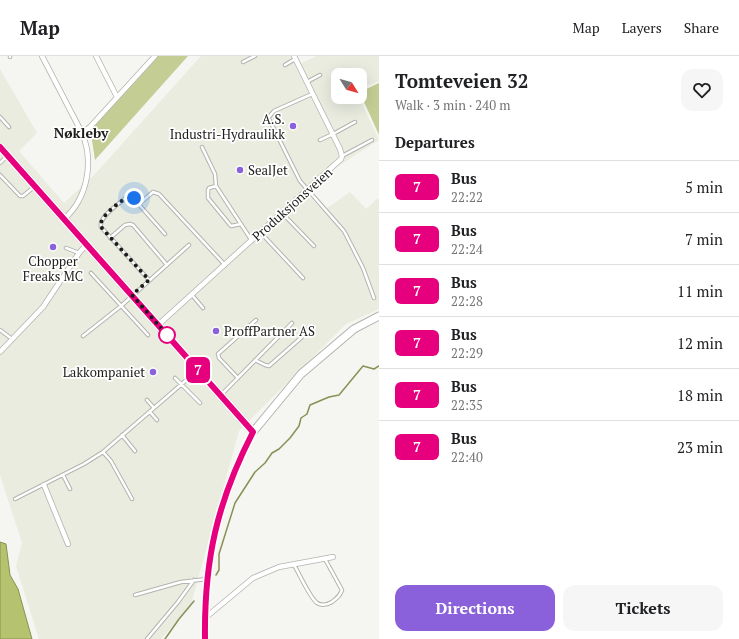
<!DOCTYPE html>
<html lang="en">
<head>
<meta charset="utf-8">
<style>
  body { margin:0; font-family:"PT Serif",serif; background:#f6f6f6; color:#202124; height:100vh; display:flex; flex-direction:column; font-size:15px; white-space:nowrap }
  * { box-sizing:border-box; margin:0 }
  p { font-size:13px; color:#757577 }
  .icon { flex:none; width:22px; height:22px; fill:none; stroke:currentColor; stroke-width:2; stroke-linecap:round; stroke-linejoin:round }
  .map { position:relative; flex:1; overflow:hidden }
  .drawer { display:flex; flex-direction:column; background:#fff; width:360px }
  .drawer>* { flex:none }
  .badge { padding:0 8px; border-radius:6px; font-size:14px; line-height:26px }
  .needle { width:26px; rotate:127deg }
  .fabs { position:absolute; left:331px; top:12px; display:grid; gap:8px }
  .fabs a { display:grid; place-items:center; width:36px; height:36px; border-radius:8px; background:#fff; box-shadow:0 4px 16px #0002; font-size:20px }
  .you { position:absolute; width:20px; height:20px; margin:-10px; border:3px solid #fff; border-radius:50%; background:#1a73e8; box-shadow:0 0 0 6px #1a73e833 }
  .map>.badge { position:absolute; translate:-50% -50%; box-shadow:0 0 0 2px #fff }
  h2 { padding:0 16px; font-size:15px; line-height:36px }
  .round { display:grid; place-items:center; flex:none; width:42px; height:42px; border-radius:12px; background:#f6f6f6 }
  .overview { display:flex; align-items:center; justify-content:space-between; height:68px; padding:0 16px }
  h1 { font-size:19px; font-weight:700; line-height:30px }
  .button { display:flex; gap:8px; margin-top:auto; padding:8px 16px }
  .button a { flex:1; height:46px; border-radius:12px; background:#8b61db; color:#fff; font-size:16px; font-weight:700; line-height:46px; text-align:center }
  .button a+a { background:#f6f6f6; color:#202124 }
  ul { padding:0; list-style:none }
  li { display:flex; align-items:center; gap:12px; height:52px; padding:0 16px; border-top:1px solid #e0e0e0 }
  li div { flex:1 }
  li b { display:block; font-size:15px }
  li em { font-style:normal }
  li .badge { min-width:44px; font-weight:700; text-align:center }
  header { display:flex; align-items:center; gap:24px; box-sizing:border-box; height:56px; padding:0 20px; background:#fff; border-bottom:1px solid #e0e0e0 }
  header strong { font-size:19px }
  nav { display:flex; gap:22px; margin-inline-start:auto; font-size:14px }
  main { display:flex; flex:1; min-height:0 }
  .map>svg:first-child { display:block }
  .built { fill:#e9ecdf }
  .green { fill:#c4ce94 }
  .water { fill:#b6c36e; stroke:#889155 }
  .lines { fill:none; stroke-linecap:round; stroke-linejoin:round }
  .stream { stroke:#889155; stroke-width:1.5 }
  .lane-casing { stroke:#b3b4af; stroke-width:4.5 }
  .street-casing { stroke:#b3b4af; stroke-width:6 }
  .secondary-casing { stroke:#b3b4af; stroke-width:9 }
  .lane { stroke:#fff; stroke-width:2.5 }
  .street { stroke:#fff; stroke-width:4.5 }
  .secondary { stroke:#fff; stroke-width:7 }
  .line-casing { stroke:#fff; stroke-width:9 }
  .line { stroke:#e6007e; stroke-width:6 }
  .walk { stroke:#1c1c1a; stroke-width:4; stroke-dasharray:0 7.2 }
  .poi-dot { fill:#8b61db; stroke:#fff; stroke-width:1.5 }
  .stop-dot { fill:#fff; stroke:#e6007e; stroke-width:2 }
  .labels { text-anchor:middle; stroke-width:3.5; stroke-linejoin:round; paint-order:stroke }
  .poi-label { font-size:13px; fill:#1c1c1a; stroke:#fff; text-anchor:end }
  .street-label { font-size:13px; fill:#1c1c1a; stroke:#fff }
  .neighbourhood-label { font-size:14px; font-weight:bold; fill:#1c1c1a; stroke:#fff }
</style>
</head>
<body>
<header>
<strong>Map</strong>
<nav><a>Map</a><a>Layers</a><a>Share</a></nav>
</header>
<main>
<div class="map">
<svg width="379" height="583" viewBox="0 0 379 583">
  <rect width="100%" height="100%" fill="#f5f6f1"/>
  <path class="built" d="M201,0H291L296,10L317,0H379V25L360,33V19H338V41H359L379,84L302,133L323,155L350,136L366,153L378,142L379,143V253L346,268L239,375L190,552L161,583H39L16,510L22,487L0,419V13L37,77L19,95L64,147L95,118Z"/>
  <path class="green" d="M155,0H188L95,104L90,71Z
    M379,27V79L360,37V36Z"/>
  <path class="water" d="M0,486L6,488L10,519L18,533L32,583H0Z"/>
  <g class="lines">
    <path class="stream" d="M216,519L219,514V498L235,447L255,416L265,407L272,397L279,393L290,382L299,370L301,362L307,358L310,349L329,341L339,339L363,310L374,313L379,310
      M165,583L179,563L194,545"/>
    <g class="lane-casing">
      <path id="lane" d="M10,1V0
        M243,6L255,0
        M285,9L295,3
        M307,26L320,19
        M312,38L274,55L269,61V63L300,125L344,175L363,212L374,242
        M0,61L9,71
        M320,84L333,78L355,66
        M202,91L215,118L216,130L252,185
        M342,100L372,84
        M0,107L7,100
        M0,119L20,140H23L34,131
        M216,130L209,132L208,134V142L231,170L241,168
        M139,148L153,136L159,138L225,209
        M282,157L314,190
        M261,177L303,222
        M110,182L125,169L130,168L133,169L167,209
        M66,192L79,197
        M91,217L148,279
        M149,224L101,171C98,161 120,147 127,141L130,140L134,143L165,178
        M192,239L203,252
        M0,274L12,283
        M83,280L121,250L189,189
        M255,304L265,309L269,310L302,281
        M175,322L200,347
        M238,322L219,302L218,298L256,264
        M221,339L292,267
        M147,344L154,352
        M150,356L157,364
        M122,379L135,395
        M103,396L111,405L132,443
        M63,419L70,433
        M15,443L84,408L103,396L198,314
        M294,509C299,517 310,542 317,547C322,550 327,549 332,546C337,542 340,540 342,534L325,503
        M135,539L181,526L207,523
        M147,583L178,546L194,524"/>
    </g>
    <g class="street-casing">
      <path id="street" d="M42,0L82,77C94,105 88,142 64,163
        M96,0L117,41
        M82,77L90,71L155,0
        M158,269L341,103L342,100L340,93L294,0
        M0,296L43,251L79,197L87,188
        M44,429L68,488
        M205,562L253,522L279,511L333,501
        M205,583C204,531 210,478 228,429C235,410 244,393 253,376"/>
    </g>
    <g class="secondary-casing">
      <path id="secondary" d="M0,91L253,376L301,318L354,273L379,260"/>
    </g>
    <use href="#lane" class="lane"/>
    <use href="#street" class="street"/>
    <use href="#secondary" class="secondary"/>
  </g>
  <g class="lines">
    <g class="line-casing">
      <path id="line" d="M0,91L253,376C217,446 204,504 205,583"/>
    </g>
    <use href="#line" class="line"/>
    <path class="walk" d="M134,142L130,140L127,141C119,147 98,161 101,171L149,224L132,239L168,280L167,279"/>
  </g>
  <g class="poi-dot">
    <circle cx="293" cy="70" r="4"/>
    <circle cx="240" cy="114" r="4"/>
    <circle cx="53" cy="191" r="4"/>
    <circle cx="216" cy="275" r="4"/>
    <circle cx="153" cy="316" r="4"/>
  </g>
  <circle class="stop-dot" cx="167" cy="279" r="8"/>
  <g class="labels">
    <g class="poi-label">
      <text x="285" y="68">A.S.<tspan x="285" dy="15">Industri-Hydraulikk</tspan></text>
      <text x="248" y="119" text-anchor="start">SealJet</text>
      <text x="53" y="210" text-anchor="middle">Chopper<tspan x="53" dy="15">Freaks MC</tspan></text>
      <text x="224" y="280" text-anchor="start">ProffPartner AS</text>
      <text x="145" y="321">Lakkompaniet</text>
    </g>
    <g class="street-label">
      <text transform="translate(292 148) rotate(-42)" y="5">Produksjonsveien</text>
    </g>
    <g class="neighbourhood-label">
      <text x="81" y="82">Nøkleby</text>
    </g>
  </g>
</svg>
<div class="fabs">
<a><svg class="needle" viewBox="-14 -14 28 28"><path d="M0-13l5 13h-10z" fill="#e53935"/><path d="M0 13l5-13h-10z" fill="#757577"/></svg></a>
</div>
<div class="you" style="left:134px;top:142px"></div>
<b class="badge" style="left:198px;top:314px;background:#e6007e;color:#fff">7</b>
</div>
<section class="drawer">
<div class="overview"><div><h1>Tomteveien 32</h1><p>Walk · 3 min · 240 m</p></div><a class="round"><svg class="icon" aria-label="heart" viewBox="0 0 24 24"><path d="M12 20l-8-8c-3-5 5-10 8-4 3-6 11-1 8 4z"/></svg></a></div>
<h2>Departures</h2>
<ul>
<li><span class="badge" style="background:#e6007e;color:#fff">7</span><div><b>Bus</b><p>22:22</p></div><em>5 min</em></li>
<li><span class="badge" style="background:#e6007e;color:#fff">7</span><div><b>Bus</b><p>22:24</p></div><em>7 min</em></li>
<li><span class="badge" style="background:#e6007e;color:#fff">7</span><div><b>Bus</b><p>22:28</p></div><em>11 min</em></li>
<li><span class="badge" style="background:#e6007e;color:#fff">7</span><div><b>Bus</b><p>22:29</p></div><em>12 min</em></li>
<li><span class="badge" style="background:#e6007e;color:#fff">7</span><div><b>Bus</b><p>22:35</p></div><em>18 min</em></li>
<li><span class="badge" style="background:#e6007e;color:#fff">7</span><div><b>Bus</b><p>22:40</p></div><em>23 min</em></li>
</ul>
<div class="button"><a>Directions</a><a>Tickets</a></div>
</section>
</main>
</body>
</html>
